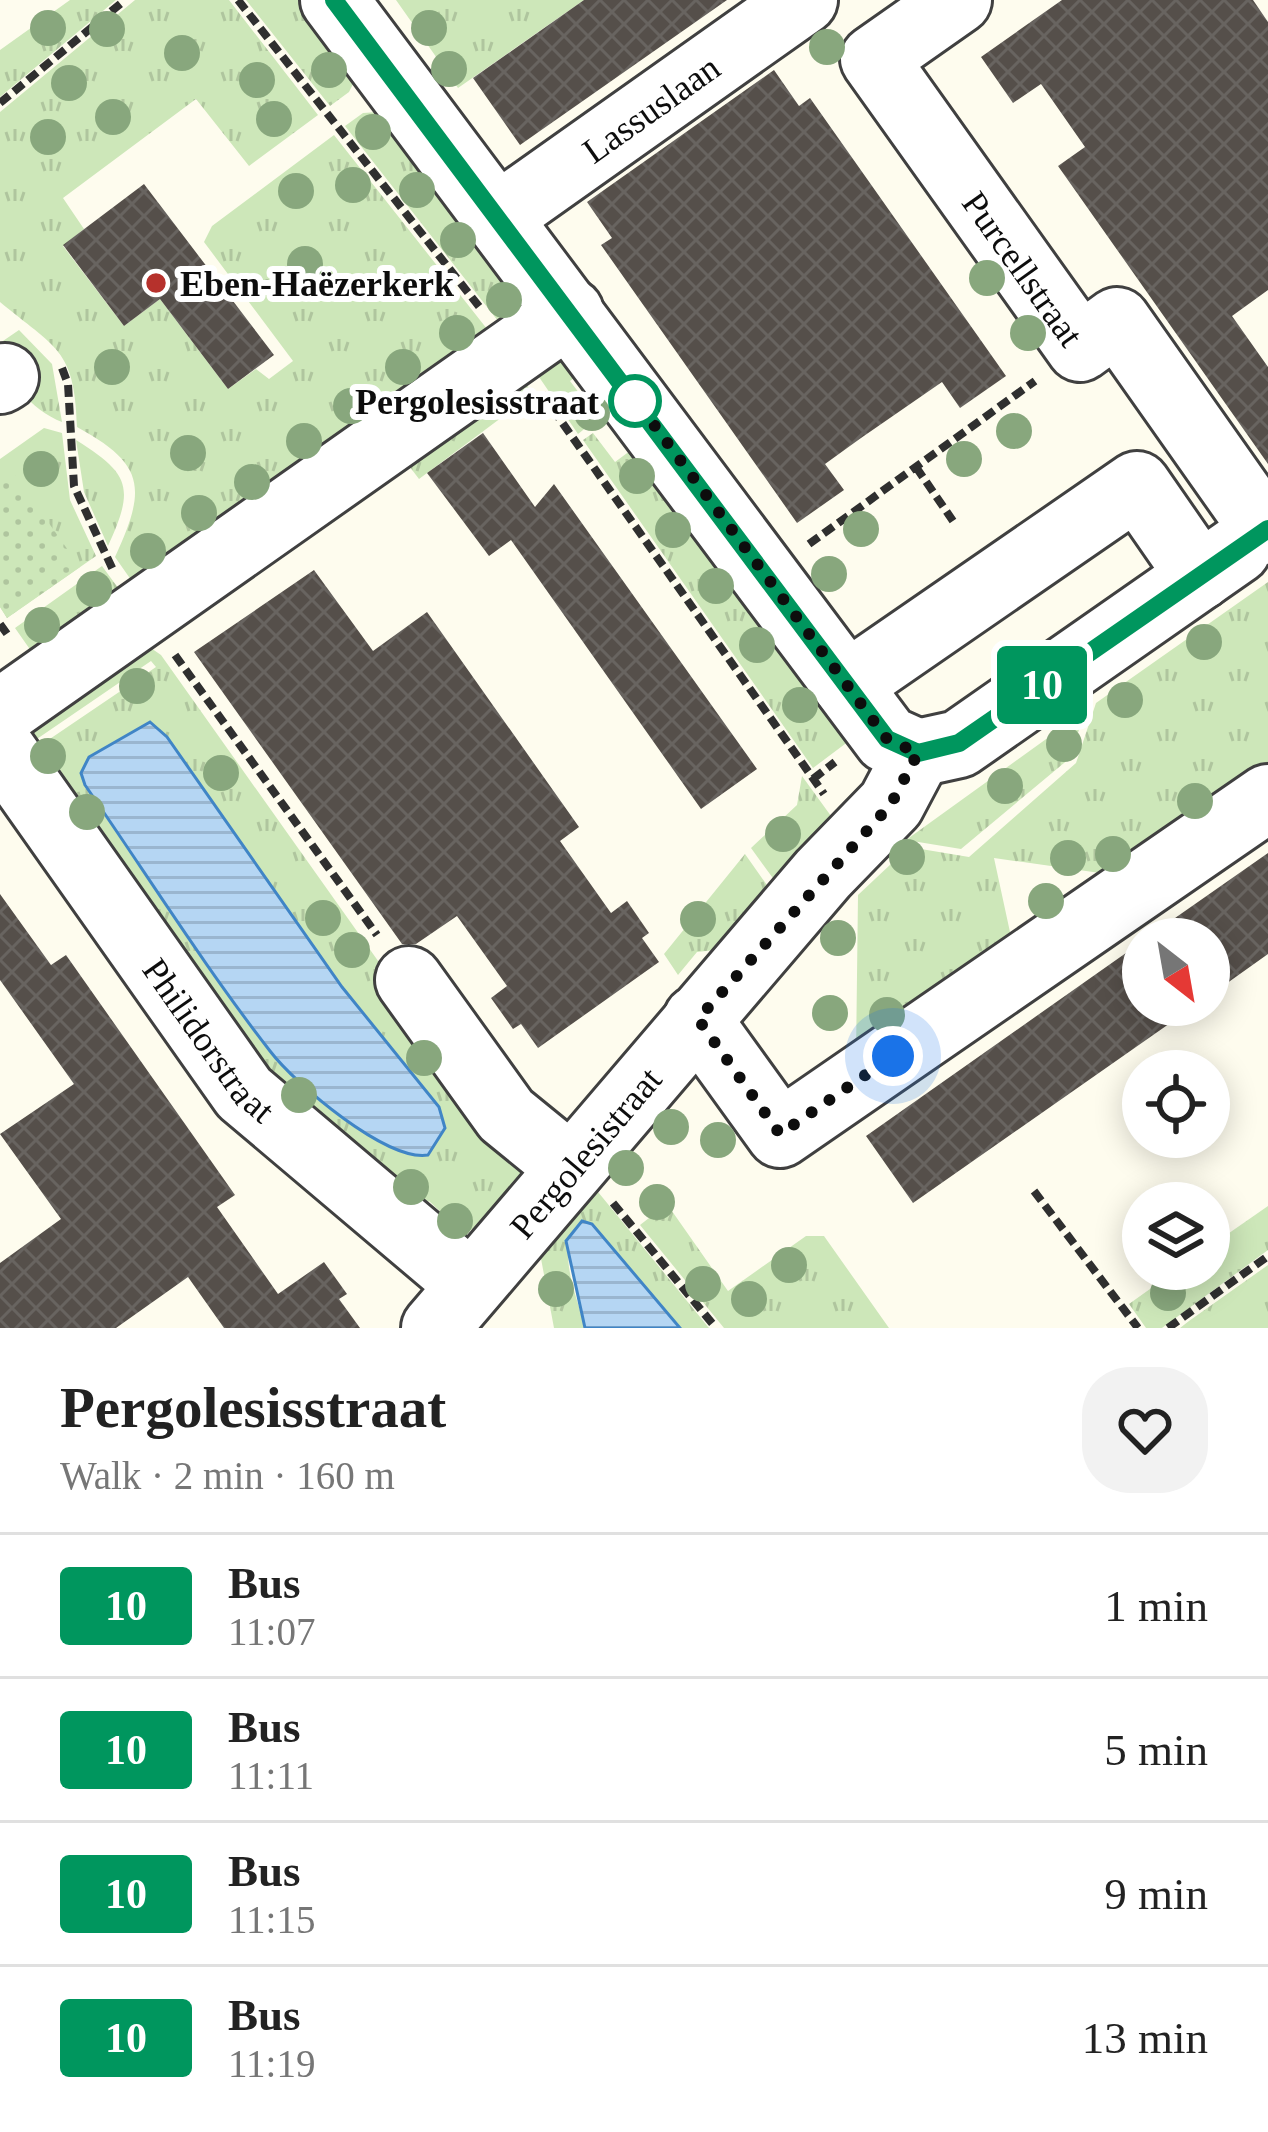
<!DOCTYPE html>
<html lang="en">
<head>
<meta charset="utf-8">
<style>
  body { margin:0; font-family:Georgia,serif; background:#f2f2f2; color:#222; height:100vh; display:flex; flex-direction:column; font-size:45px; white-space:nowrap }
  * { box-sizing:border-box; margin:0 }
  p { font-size:39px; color:#767676 }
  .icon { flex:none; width:66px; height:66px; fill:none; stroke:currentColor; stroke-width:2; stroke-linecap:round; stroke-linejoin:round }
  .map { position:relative; height:1328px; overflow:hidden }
  .details { display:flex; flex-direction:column; background:#fff; flex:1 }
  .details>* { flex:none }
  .badge { padding:0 24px; border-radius:9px; font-size:42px; line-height:78px }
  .needle { width:78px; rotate:149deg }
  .buttons { position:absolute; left:1122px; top:918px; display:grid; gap:24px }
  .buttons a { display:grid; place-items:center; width:108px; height:108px; border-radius:50%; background:#fff; box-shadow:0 6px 30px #0003; font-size:60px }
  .you { position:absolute; width:60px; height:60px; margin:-30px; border:9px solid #fff; border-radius:50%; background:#1a73e8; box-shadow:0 0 0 18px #1a73e833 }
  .map>.badge { position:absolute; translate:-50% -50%; box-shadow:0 0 0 6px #fff }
  .round { display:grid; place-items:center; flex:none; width:126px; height:126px; border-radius:48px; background:#f2f2f2 }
  .overview { display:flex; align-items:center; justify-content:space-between; height:204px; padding:0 60px }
  h1 { font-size:57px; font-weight:700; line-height:90px }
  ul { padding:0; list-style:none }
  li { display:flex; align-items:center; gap:36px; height:144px; padding:0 60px; border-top:3px solid #e0e0e0 }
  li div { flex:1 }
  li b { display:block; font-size:45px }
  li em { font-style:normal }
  li .badge { min-width:132px; font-weight:700; text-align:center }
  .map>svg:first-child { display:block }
  .grass { fill:url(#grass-tufts); fill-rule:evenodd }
  .park { fill:url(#park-dots) }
  .water { fill:url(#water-rules); stroke:#4085c6; stroke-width:3 }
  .building { fill:url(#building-cross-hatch) }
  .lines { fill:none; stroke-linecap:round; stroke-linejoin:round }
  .minor-casing { stroke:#404040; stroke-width:72 }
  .path { stroke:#2f2f2f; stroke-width:8; stroke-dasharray:12 6; stroke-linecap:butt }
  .minor { stroke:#fff; stroke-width:66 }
  .tree { fill:#88a77d }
  .line-casing { stroke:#fff; stroke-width:27 }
  .line { stroke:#00965e; stroke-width:18 }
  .walk { stroke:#0d0d0d; stroke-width:12; stroke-dasharray:0 21.6 }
  .poi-dot { fill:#b6312c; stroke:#fff; stroke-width:4.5 }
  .stop-dot { fill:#fff; stroke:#00965e; stroke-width:6 }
  .labels { text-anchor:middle; stroke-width:12; stroke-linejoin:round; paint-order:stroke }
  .street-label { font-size:36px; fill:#0d0d0d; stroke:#fff }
  .poi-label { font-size:36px; font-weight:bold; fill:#0d0d0d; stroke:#fff; text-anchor:start }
  .stop-label { font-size:36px; font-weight:bold; fill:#0d0d0d; stroke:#fff; text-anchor:end }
</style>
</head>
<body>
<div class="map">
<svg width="1268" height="1328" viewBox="0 0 1268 1328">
  <defs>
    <pattern id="grass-tufts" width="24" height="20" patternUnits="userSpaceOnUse" patternTransform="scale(3)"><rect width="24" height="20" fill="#cde7b9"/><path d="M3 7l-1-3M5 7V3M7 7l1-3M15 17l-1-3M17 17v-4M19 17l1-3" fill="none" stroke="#afc59e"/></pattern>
    <pattern id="park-dots" width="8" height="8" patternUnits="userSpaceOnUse" patternTransform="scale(3)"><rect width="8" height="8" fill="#cde7b9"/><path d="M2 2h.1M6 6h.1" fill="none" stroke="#afc59e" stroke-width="1.8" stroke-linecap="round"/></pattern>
    <pattern id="water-rules" width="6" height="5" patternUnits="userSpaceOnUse" patternTransform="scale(3)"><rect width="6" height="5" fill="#b5d6f3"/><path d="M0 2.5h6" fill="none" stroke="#9ab6cf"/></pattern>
    <pattern id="building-cross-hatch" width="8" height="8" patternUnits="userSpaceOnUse" patternTransform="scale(3)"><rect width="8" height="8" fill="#554f4a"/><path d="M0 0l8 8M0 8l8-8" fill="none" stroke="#686460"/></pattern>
  </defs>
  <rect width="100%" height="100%" fill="#fefcee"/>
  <path class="grass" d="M70,0H116L0,97V50Z
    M135,0H229L318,115L249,166L196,99L63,198L84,229L63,246L124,326L160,299L228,389L256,369L269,379L293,361L204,242L212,226L334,135L491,334L136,587L115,557C147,488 145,464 77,427C75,348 55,348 0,302V112Z
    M246,0H300L357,76L349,92L330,106Z
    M396,0H584L458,88Z
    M378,112L537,314L509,335L345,126L363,113Z
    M19,330L52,364L62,422C33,411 0,376 0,343Z
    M560,343L582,372L570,381L598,418L578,434L539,377L554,367L544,354Z
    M517,371L533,394L419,479L400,454Z
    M44,428L62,433L70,500L96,556L7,618L0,607V459Z
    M593,433L615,462L638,445L857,735L813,768L583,440Z
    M76,440C130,474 135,487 108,546L84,492Z
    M102,566L124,596L36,658L15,628Z
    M1268,582V767L1114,875L994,858L1013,946L856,1056L858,895L909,847L969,857L1076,763L1096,703Z
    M148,646L161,655L520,1161V1175L476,1228L457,1235L440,1221L444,1215L429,1201L416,1215L264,1088L23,752L29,722ZM151,661L156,667L35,749L31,743ZM150,722L167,737L342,987L416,1080L81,773L89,757Z
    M1085,711L1070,758L961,849L906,840Z
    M802,776L831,816L775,881L751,848L797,805Z
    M745,854L769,888L715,950L697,952L678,975L664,954Z
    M594,1187L709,1328H680L584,1220C552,1245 577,1294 585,1328H554L539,1248Z
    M667,1204L728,1291L806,1236H824L889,1328H724L640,1225Z
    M1268,1206V1250L1162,1328H1146L1129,1304L1178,1269H1209V1247Z
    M1268,1265V1328H1180L1189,1321Z"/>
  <path class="park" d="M14,474L80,567L7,618L0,607V484Z"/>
  <path class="water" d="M150,722L167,737L342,987L439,1107L445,1128L428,1155C387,1162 295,1084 270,1051C204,966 146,873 85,785L81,773L89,757Z
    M582,1221L592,1224L680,1328H585L566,1241Z"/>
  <path class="building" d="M584,0H727L520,145L473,78Z
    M1062,0H1253L1268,22V290L1232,316L1268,367V464L1058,166L1085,147L1041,84L1013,103L981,57Z
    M774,70L799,106L810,98L1006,376L960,408L942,382L861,438L825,464L844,490L797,523L601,245L612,238L587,202Z
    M144,184L274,355L228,389L160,299L124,326L63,245Z
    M483,433L535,507L554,484L757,769L701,809L511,540L489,556L427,473Z
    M314,570L373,651L427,612L579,827L560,841L611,913L627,901L649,933L642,938L659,962L538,1048L521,1024L513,1029L491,998L507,986L457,916L416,944H402L194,652Z
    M1268,853V954L1209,996V939H1145Z
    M0,894L51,965L66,955L235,1195L217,1207L278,1294L324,1262L347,1294L339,1299L360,1328H224L188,1277L116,1328H0V1263L61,1219L0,1134L74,1084L0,980Z
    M1143,941V1005H1196L913,1203L866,1136Z"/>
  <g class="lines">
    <g class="minor-casing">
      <g id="minor">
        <path d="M334,0L887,739L918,753"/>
        <path id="s1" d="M958,0L874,59L1080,348L1117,321L1265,531"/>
        <path id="s2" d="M499,216L804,0"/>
        <path d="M0,380L5,377"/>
        <path d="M847,685L1137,485L1200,576"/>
        <path d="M0,713L570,312"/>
        <path id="s3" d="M0,747L244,1093L471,1285"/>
        <path d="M918,753L959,744L1237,550"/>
        <path d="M409,980L506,1115L571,1168"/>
        <path d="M697,1019L780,1134L1268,798"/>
        <path id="s4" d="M435,1328L823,874L891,804L918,753"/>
      </g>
    </g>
    <path class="path" d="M238,0L481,309
      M0,103L125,0
      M62,368L68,384L74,486L113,570
      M542,394L824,794
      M916,467L953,521
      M809,544L1035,381
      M0,624L10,638
      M175,655L377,935
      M813,779L835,762
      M1034,1191L1138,1328
      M613,1203L716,1328
      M1168,1328L1268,1256"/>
    <use href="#minor" class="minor"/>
  </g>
  <g class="tree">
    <circle cx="48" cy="28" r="18"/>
    <circle cx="429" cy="28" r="18"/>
    <circle cx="107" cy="29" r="18"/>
    <circle cx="827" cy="47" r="18"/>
    <circle cx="182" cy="53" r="18"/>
    <circle cx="449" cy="69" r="18"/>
    <circle cx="329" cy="70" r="18"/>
    <circle cx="257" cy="80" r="18"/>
    <circle cx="69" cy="83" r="18"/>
    <circle cx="113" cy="117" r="18"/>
    <circle cx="274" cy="119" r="18"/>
    <circle cx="373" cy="132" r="18"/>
    <circle cx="48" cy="137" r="18"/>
    <circle cx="353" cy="185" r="18"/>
    <circle cx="417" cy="190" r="18"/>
    <circle cx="296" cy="191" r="18"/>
    <circle cx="458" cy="240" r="18"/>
    <circle cx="305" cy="264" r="18"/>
    <circle cx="987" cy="278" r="18"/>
    <circle cx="504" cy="300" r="18"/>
    <circle cx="457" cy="333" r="18"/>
    <circle cx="1028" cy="333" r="18"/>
    <circle cx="112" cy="367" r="18"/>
    <circle cx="403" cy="367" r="18"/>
    <circle cx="351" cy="406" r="18"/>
    <circle cx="592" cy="413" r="18"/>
    <circle cx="1014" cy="431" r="18"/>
    <circle cx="304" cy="441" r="18"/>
    <circle cx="188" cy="453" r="18"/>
    <circle cx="964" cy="459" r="18"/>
    <circle cx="41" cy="469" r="18"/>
    <circle cx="637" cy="476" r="18"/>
    <circle cx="252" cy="482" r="18"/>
    <circle cx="199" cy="513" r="18"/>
    <circle cx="861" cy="529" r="18"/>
    <circle cx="673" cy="530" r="18"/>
    <circle cx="148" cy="551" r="18"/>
    <circle cx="829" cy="574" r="18"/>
    <circle cx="716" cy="586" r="18"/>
    <circle cx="94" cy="589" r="18"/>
    <circle cx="42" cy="625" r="18"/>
    <circle cx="1204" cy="642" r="18"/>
    <circle cx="757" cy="645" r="18"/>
    <circle cx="137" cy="686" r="18"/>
    <circle cx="1125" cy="700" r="18"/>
    <circle cx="800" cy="705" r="18"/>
    <circle cx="1064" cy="744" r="18"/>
    <circle cx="48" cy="756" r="18"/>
    <circle cx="221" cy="773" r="18"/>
    <circle cx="1005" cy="786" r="18"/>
    <circle cx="1195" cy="801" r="18"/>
    <circle cx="87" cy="812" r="18"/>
    <circle cx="783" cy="834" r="18"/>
    <circle cx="1113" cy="854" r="18"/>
    <circle cx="907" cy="857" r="18"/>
    <circle cx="1068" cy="858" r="18"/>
    <circle cx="1046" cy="901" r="18"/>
    <circle cx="323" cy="918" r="18"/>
    <circle cx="698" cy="919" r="18"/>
    <circle cx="838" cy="938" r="18"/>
    <circle cx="352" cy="950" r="18"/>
    <circle cx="830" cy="1013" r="18"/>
    <circle cx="887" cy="1015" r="18"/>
    <circle cx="424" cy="1058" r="18"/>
    <circle cx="299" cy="1095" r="18"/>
    <circle cx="671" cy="1127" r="18"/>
    <circle cx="718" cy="1140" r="18"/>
    <circle cx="626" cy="1168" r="18"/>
    <circle cx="411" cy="1187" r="18"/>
    <circle cx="657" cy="1202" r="18"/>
    <circle cx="455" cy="1221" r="18"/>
    <circle cx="789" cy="1265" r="18"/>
    <circle cx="703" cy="1284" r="18"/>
    <circle cx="556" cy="1289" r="18"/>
    <circle cx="1168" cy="1293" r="18"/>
    <circle cx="749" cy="1299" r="18"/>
  </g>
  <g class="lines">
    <g class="line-casing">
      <path id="line" d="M334,0L887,739L918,753L959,743L1268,529"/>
    </g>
    <use href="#line" class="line"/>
    <path class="walk" d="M635,401L626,387L887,739L918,753L891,804L698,1019L780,1134L893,1056"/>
  </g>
  <circle class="poi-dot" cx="156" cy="283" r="12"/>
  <circle class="stop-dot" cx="635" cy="401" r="24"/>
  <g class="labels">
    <g class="street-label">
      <text dy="13" stroke="none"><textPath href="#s2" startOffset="186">Lassuslaan</textPath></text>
      <text dy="13" stroke="none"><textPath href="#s1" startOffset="360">Purcellstraat</textPath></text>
      <text dy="13" stroke="none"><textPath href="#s3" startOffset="360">Philidorstraat</textPath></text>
      <text dy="13" stroke="none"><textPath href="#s4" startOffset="231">Pergolesistraat</textPath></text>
    </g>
    <g class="poi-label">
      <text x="180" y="296">Eben-Haëzerkerk</text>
    </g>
    <g class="stop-label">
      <text x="599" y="414">Pergolesisstraat</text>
    </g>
  </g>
</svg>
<div class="buttons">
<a><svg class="needle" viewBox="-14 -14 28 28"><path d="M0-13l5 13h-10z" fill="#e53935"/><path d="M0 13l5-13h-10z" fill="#767676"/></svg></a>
<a><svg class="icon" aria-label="locate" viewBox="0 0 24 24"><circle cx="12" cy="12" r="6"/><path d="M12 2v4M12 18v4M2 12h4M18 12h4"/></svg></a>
<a><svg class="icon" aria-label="layers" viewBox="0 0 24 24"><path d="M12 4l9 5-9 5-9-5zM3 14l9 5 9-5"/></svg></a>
</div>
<div class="you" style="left:893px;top:1056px"></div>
<b class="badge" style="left:1042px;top:685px;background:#00965e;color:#fff">10</b>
</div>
<section class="details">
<div class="overview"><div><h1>Pergolesisstraat</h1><p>Walk · 2 min · 160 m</p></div><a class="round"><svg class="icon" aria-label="heart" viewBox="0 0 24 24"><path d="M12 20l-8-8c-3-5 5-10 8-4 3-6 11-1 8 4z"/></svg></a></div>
<ul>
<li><span class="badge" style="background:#00965e;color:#fff">10</span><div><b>Bus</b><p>11:07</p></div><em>1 min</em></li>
<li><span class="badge" style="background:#00965e;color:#fff">10</span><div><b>Bus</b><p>11:11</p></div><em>5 min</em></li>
<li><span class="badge" style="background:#00965e;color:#fff">10</span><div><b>Bus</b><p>11:15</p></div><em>9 min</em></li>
<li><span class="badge" style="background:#00965e;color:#fff">10</span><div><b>Bus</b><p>11:19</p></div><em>13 min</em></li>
</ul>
</section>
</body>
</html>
